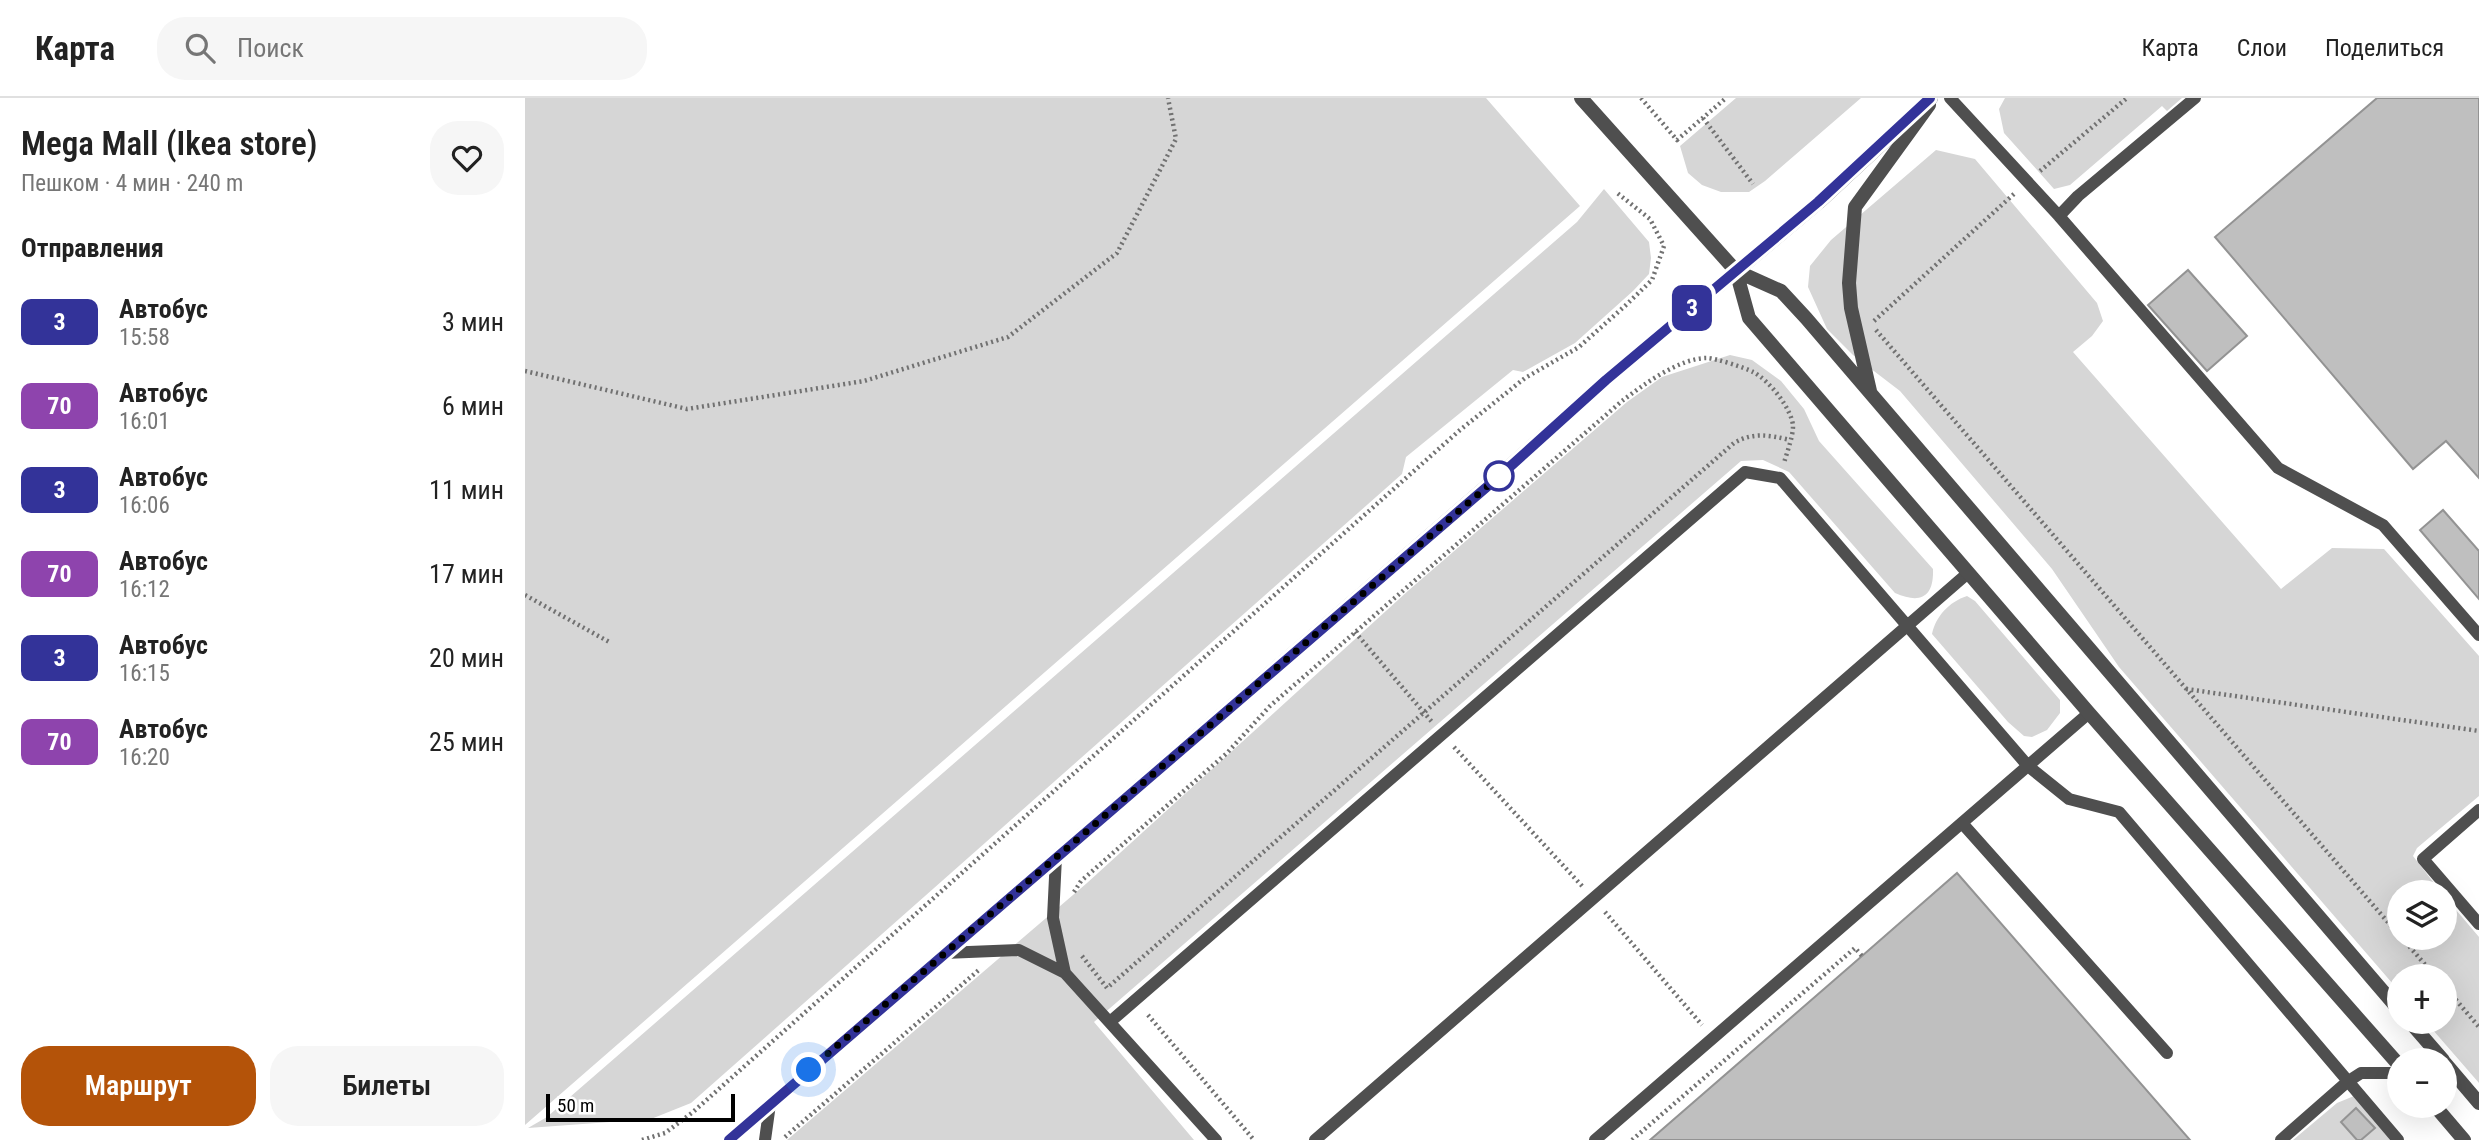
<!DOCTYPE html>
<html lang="ru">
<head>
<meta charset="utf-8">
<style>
  body { margin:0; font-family:"Roboto Condensed",sans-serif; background:#f6f6f6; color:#222; height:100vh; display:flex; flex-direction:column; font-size:26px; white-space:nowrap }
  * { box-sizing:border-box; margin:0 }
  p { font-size:23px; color:#767676 }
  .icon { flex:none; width:38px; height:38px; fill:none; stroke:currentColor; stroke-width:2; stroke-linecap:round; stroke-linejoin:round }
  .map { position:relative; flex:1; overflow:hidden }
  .drawer { display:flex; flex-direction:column; background:#fff; width:525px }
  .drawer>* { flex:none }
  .badge { padding:0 14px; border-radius:10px; font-size:24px; line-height:46px }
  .tools { position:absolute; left:1862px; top:782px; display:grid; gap:14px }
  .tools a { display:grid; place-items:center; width:70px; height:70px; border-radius:50%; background:#fff; box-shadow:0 7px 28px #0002; font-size:35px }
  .scale { position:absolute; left:21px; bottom:18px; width:189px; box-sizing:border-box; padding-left:7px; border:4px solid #000; border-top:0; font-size:19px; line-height:24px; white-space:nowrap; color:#000; -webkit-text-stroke:5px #fff; paint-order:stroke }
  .you { position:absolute; width:35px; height:35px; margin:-18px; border:5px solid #fff; border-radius:50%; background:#1a73e8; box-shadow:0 0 0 10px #1a73e833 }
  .map>.badge { position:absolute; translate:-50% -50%; box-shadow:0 0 0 4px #fff }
  h2 { padding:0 21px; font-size:26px; line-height:63px }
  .round { display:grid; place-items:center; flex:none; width:74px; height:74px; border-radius:28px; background:#f6f6f6 }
  .summary { display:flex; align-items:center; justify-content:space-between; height:119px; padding:0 21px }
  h1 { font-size:33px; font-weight:600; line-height:52px }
  .primary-button { display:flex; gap:14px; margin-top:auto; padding:14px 21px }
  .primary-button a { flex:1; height:80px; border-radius:28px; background:#b45309; color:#fff; font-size:28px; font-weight:600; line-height:80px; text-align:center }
  .primary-button a+a { background:#f6f6f6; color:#222 }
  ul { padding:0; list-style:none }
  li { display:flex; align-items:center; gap:21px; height:84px; padding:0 21px }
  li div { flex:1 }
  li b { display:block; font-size:26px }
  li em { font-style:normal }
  li .badge { min-width:77px; font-weight:700; text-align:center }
  header { display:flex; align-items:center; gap:42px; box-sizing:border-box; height:98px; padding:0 35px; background:#fff; border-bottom:2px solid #e0e0e0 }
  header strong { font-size:33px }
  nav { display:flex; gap:38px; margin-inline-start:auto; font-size:24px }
  .search { width:490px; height:63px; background:#f6f6f6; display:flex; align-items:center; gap:18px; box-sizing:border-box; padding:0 24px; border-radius:28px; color:#767676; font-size:26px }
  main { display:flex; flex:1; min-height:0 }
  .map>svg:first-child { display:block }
  .green { fill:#d6d6d6 }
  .building { fill:#bfbfbf; stroke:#939393; stroke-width:2 }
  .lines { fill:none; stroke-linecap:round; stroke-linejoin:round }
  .path { stroke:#717171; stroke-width:4.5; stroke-dasharray:2 3.5; stroke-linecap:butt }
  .service { stroke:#4f4f4f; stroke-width:12 }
  .minor { stroke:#4f4f4f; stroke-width:14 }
  .tertiary { stroke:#4f4f4f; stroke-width:14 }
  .secondary { stroke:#1c1c1c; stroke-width:14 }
  .line-casing { stroke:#fff; stroke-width:16 }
  .line { stroke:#339; stroke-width:10 }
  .walk { stroke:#000; stroke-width:7; stroke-dasharray:0 12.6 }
  .stop-dot { fill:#fff; stroke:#339; stroke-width:3.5 }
</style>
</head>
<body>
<header>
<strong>Карта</strong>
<div class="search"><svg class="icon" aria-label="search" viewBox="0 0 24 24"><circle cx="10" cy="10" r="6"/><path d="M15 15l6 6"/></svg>Поиск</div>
<nav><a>Карта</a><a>Слои</a><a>Поделиться</a></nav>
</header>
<main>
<section class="drawer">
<div class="summary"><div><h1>Mega Mall (Ikea store)</h1><p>Пешком · 4 мин · 240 m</p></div><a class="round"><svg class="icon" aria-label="heart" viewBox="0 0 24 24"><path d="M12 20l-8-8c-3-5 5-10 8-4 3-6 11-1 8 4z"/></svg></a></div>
<h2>Отправления</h2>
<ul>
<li><span class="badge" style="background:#339;color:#fff">3</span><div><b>Автобус</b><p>15:58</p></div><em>3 мин</em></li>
<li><span class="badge" style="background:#8e44ad;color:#fff">70</span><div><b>Автобус</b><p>16:01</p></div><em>6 мин</em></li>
<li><span class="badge" style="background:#339;color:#fff">3</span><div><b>Автобус</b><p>16:06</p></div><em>11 мин</em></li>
<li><span class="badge" style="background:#8e44ad;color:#fff">70</span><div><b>Автобус</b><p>16:12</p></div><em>17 мин</em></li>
<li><span class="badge" style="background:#339;color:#fff">3</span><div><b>Автобус</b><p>16:15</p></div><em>20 мин</em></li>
<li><span class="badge" style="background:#8e44ad;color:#fff">70</span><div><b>Автобус</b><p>16:20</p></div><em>25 мин</em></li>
</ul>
<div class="primary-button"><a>Маршрут</a><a>Билеты</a></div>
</section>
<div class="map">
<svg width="1954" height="1042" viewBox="0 0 1954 1042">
  <rect width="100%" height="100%" fill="#fff"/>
  <path class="green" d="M0,0H961L1055,108L0,1027Z
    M1211,0H1336L1240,83L1224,94H1196L1177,87L1163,75L1155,48Z
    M1480,0H1657L1642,13L1637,8L1545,87L1529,91L1479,35L1474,11Z
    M1411,52L1450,61L1572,205L1578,223L1567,238L1548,254L1756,491L1807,450L1859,451L1954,558V698L1892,750L1888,758L1916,794H1874V840H1920V799L1954,839V985L1901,924H1920V878H1874V893L1594,569L1527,471L1375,293L1328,257L1302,231L1283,189L1285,168L1306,142Z
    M1079,91L1124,144L1126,160L1124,176L1108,193L1050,245L998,274L988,272L881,359L877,376L166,1005L126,1021L3,1030L22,1019L1052,124Z
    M1205,257L1227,262L1256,283L1279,311L1294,343L1408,471C1409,500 1395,506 1370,495L1264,374L1238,362L1216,363L569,924L669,1042H262L562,785L884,492L1102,304L1137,279Z
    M1442,498L1450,503L1535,602V615L1522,632L1507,639L1499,638L1483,624L1407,536C1411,518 1424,504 1442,498Z
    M1829,998L1867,1042H1768L1812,1005Z"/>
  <path class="building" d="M1852,0H1954V380L1921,343L1888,371L1690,139Z
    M1663,172L1722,238L1682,273L1623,207Z
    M1918,412L1954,453V501L1895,432Z
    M1432,775L1665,1042H1125L1337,858Z
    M1831,1010L1850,1030L1836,1042H1832L1816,1024Z"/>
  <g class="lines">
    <path class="path" d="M1116,0L1152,42L1201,0
      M1178,20L1228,86
      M1515,73L1602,0
      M1349,223L1490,95
      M1351,232L1874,837
      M0,273L162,311L339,283L483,239L592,155L651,41L643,0
      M0,497L86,545
      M830,534L907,624
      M1661,591L1954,633
      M929,649L1058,789
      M549,794L556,783L702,655L745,608L1097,303C1118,287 1154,260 1182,260C1190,260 1221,270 1228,274C1244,282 1267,311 1268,328C1268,339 1262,354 1259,365
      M1080,814L1177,927
      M1877,840L1910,878
      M557,858L582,890L1209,345C1228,334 1244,337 1265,342
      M1920,889L1954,929
      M623,917L729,1042
      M260,1039L455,871
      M117,1042L140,1035L168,1014L935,332L1000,280L1054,249L1101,207L1127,182L1139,148L1125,121L1091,94
      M1107,1042L1330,850L1337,858"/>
    <path class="service" d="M1425,0L1534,118L1753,370L1858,427L1954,537
      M1534,118L1553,98L1670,0
      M1954,712L1898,761L1954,826
      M1437,725L1642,955
      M531,759L528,820L540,875
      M419,855L494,852L540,875L691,1042
      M586,923L1220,374L1255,380L1503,668L1544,701L1594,714L1873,1042
      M240,1042L245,1006
      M790,1042L1443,475
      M1070,1042L1564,615
      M1756,1042L1822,984L1836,975H1874"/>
    <path class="minor" d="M1211,173L1224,220L1564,615L1874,967
      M1211,173L1256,193L1281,220L1874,912
      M1345,293L1326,210L1324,185L1330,109L1404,7
      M1885,924L1918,962
      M1920,965L1954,1005
      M1910,1008L1939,1042"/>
    <path class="tertiary" d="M1056,0L1211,173"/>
    <path class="secondary" d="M204,1042L977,375L1081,282L1293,105L1406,0"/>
  </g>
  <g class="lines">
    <g class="line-casing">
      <path id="line" d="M204,1042L978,375L1081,282L1293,104L1405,0"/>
    </g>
    <use href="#line" class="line"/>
    <path class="walk" d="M284,972L978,375L974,378"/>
  </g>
  <circle class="stop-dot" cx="974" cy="378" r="14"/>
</svg>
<div class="tools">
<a><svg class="icon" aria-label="layers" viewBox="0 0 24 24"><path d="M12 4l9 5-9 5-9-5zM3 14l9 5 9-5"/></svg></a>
<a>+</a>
<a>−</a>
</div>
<div class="scale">50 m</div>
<div class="you" style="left:284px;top:972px"></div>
<b class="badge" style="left:1167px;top:210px;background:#339;color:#fff">3</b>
</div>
</main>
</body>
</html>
